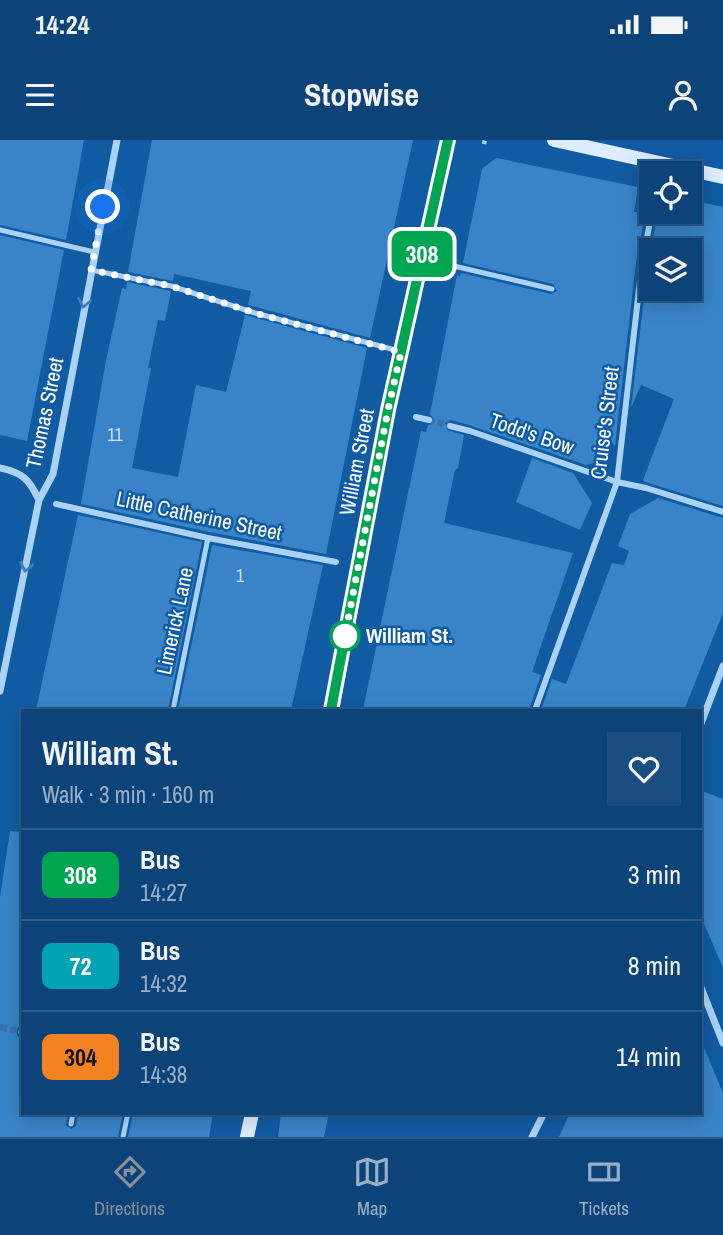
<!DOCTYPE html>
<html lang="en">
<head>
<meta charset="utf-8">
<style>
  body { margin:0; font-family:"Archivo Narrow",sans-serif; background:#1a4e81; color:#f1f3f6; height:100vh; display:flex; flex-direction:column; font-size:26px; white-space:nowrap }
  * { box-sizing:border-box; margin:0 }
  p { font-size:23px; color:#9ab0c7 }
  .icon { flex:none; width:38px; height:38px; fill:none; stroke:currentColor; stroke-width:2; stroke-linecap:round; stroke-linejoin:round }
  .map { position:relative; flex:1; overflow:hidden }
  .details { position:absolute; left:21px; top:569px; width:681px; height:406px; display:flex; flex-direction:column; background:#0c447a; border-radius:0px; box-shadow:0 4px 18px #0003,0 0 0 2px #2c5c8b }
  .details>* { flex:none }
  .badge { padding:0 14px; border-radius:10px; font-size:24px; line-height:46px }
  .controls { position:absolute; left:639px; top:21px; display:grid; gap:14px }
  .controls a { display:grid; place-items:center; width:63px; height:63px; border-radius:0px; background:#0c447a; box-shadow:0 4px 18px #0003,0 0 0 2px #2c5c8b; font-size:35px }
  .you { position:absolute; width:35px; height:35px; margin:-18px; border:5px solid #fff; border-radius:50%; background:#1a73e8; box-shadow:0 0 0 10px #1a73e833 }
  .map>.badge { position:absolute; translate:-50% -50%; box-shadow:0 0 0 4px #fff }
  .round { display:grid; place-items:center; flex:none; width:74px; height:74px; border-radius:0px; background:#1a4e81 }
  .overview { display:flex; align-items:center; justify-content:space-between; height:119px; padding:0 21px }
  h1 { font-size:33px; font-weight:700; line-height:52px }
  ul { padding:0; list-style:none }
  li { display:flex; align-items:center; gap:21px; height:91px; padding:0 21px; border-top:2px solid #2c5c8b }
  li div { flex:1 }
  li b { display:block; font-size:26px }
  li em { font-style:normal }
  li .badge { min-width:77px; font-weight:700; text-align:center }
  .status { display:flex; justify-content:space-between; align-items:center; height:49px; padding:0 35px; background:#0c447a; direction:ltr }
  .status svg { height:19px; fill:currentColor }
  header { display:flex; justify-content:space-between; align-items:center; height:91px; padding:0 21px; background:#0c447a; font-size:32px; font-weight:700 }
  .menu { display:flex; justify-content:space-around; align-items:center; height:98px; border-top:2px solid #2c5c8b; background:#0c447a; font-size:19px; color:#9ab0c7 }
  .menu a { display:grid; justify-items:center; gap:4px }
  .menu .selected { color:#8c9099 }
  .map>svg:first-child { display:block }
  .building { fill:#3984c8; fill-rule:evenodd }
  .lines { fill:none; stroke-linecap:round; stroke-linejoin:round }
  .pedestrian-tunnel { stroke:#3474b0; stroke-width:6; stroke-dasharray:6 3; stroke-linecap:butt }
  .minor-tunnel { stroke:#3474b0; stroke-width:7; stroke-dasharray:7 3.5; stroke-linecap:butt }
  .path { stroke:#aad2f6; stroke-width:4.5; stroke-dasharray:3.5 5; stroke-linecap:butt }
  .service { stroke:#aad2f6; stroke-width:5 }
  .pedestrian { stroke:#aad2f6; stroke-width:6 }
  .minor { stroke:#aad2f6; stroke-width:7 }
  .secondary { stroke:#dbedfe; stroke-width:14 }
  .oneway { stroke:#3e7fbb }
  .line-casing { stroke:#fff; stroke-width:16 }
  .line { stroke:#00a651; stroke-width:10 }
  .walk { stroke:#fff; stroke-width:7; stroke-dasharray:0 12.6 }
  .stop-dot { fill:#fff; stroke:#00a651; stroke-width:3.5 }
  .labels { text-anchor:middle; stroke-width:5; stroke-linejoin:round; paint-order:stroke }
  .number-label { font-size:18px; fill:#cee0f1 }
  .street-label { font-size:21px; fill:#fff; stroke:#105ba2 }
  .stop-label { font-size:21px; font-weight:bold; fill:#fff; stroke:#105ba2; text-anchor:start }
</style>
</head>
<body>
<div class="status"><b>14:24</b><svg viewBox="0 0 49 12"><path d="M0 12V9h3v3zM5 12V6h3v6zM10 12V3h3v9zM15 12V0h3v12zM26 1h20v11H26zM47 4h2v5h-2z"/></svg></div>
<header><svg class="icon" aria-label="menu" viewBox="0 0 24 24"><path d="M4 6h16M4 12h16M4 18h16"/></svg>Stopwise<svg class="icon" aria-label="person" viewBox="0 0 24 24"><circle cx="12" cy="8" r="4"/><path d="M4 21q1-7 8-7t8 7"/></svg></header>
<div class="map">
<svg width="723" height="997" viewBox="0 0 723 997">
  <rect width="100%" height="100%" fill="#105ba2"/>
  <path class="building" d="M0,0H84L66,100L0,85Z
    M152,0H413L370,198L248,165L251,151L174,134L173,141L128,132Z
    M496,18L638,47L634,72H646L636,122L615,306L608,298L599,322L586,325L472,286L451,280L445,283L447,290L464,295L458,328L455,330L444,383L573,413L532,532L541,535L529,570H363L421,291L426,292L428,285L433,284L435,281L430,274L457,135L460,136L461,133L551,154L557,151L553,144L463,123L482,29Z
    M690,60L723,67V366L645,342L643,340L674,259L641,245L631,268L648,124L658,72H690ZM651,110H690V149H651Z
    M0,95L64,110L27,301L0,295Z
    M127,142L171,151L165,181L158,180L148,228H151L132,328L178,337L196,245L226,252L245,175L367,208L326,414L209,392L81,364L106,220L122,148L126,149Z
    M532,318L573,333L592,363L580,390L516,362Z
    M658,358L723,378V473L684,570H541L552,539L566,544L612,423L624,425L629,411L618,406L630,374Z
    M78,375L202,402L168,570H36Z
    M212,405L323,425L291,570H178Z
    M700,650L723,659V828L700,774Z
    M10,691L23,692V886L18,887L16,891L18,897L23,898V973H68L66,985L71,989L76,986L78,973H123L118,997H0V757Z
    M700,898L723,953V997H559L570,973H700Z
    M133,973H213L209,997H128Z
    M281,973H329L324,997H278Z"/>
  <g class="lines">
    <path class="pedestrian-tunnel" d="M429,280L450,286"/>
    <path class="minor-tunnel" d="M0,887L22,892"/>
    <path class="path" d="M484,4L485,0"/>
    <path class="service" d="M0,90L94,112
      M424,119L552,149
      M91,130L171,146L255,173L399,211
      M173,570L208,398
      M71,984L73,973
      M123,997L128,973"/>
    <path class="pedestrian" d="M416,277L429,280
      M450,286L470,291L617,342L646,348L723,372
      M56,364L208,398L336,422
      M535,570L617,342L642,123L652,72"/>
    <path class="minor" d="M0,328C23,333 29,339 39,360
      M0,551L39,360L53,334L117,0
      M700,586L723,526
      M700,845L723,903
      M22,892H23
      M532,997L544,973"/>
    <path class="secondary" d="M554,0L723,37
      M332,570L388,270L448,0
      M247,997L252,973"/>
  </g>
  <defs><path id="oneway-chevron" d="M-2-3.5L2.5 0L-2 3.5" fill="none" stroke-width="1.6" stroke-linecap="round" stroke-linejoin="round" transform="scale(1.75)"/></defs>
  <g class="oneway">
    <use href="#oneway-chevron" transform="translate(84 163) rotate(101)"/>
    <use href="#oneway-chevron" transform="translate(26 427) rotate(102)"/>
  </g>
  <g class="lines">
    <g class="line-casing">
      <path id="line" d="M331,570L388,270L448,0"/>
    </g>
    <use href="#line" class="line"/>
    <path class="walk" d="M103,67L91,130L171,146L255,173L401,212L388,270L345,496"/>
  </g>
  <circle class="stop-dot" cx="345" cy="496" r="14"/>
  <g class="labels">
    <g class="number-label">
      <text x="115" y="301">11</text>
      <text x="240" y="442">1</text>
    </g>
    <g class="street-label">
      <text transform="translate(45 273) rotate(-78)" y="7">Thomas Street</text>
      <text transform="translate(605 283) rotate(-83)" y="7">Cruise's Street</text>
      <text transform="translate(532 294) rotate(19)" y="7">Todd's Bow</text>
      <text transform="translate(357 322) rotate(-79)" y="7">William Street</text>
      <text transform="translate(199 376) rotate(12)" y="7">Little Catherine Street</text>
      <text transform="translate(175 481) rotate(-78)" y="7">Limerick Lane</text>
    </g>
    <g class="stop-label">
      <text x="366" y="503">William St.</text>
    </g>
  </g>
</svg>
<div class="controls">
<a><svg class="icon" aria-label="locate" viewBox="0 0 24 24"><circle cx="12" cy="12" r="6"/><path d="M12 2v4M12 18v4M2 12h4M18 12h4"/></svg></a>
<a><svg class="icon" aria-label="layers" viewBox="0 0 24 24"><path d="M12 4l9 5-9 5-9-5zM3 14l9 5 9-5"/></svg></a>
</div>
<div class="you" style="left:103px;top:67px"></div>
<b class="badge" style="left:422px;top:114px;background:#00a651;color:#fff">308</b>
<section class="details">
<div class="overview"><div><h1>William St.</h1><p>Walk · 3 min · 160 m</p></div><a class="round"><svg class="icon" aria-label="heart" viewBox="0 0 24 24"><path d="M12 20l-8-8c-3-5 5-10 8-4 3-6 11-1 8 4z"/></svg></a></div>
<ul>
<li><span class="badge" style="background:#00a651;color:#fff">308</span><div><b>Bus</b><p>14:27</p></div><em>3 min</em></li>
<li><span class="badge" style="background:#00a3b4;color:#fff">72</span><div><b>Bus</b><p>14:32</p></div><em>8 min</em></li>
<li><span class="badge" style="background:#f58220;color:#111">304</span><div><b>Bus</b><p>14:38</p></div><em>14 min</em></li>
</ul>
</section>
</div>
<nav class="menu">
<a class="selected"><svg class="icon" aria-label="directions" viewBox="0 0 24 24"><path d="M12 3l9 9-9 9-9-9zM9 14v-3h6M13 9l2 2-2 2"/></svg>Directions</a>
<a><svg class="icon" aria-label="map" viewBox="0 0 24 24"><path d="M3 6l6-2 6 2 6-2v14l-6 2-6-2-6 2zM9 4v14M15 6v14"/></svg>Map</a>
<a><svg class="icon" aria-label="tickets" viewBox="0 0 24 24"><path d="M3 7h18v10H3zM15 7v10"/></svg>Tickets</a>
</nav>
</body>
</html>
